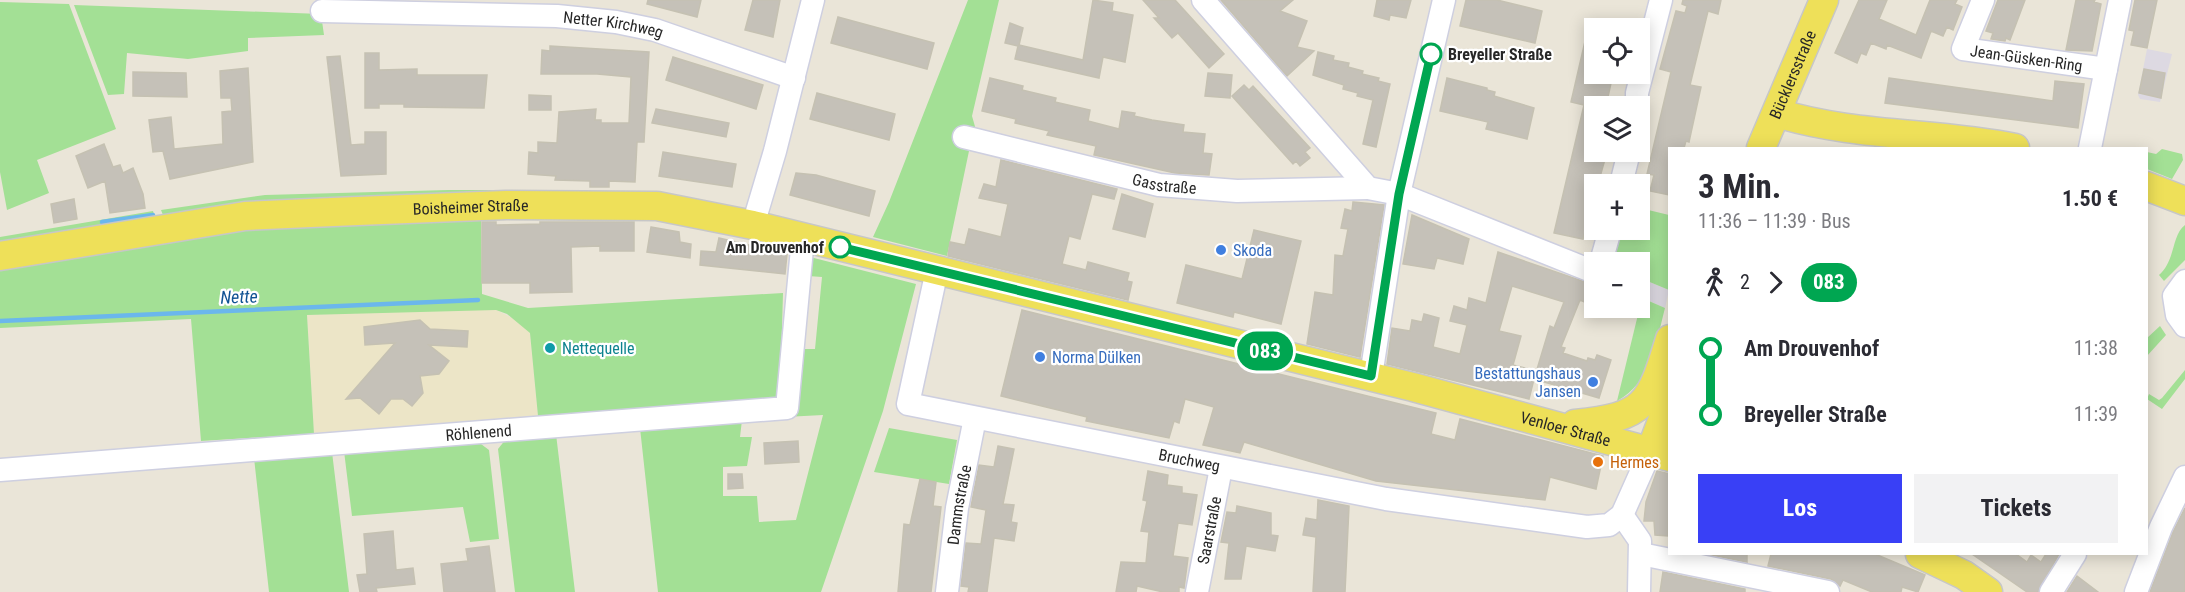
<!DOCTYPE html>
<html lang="de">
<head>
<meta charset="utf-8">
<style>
  body { margin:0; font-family:"Roboto Condensed",sans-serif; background:#f2f2f3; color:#2b2b33; height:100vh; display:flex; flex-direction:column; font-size:22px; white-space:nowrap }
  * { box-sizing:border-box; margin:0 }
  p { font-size:20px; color:#7c7c81 }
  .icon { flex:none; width:33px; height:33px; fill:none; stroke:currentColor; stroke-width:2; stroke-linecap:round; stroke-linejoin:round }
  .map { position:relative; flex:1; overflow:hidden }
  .drawer { position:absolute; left:1668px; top:147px; width:480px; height:408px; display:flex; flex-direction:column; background:#fff; border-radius:0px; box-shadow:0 3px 15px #0003 }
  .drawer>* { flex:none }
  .badge { padding:0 12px; border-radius:20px; font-size:21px; line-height:39px }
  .controls { position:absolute; left:1584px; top:18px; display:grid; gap:12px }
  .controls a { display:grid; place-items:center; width:66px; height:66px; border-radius:0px; background:#fff; box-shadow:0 3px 15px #0003; font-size:30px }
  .map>.badge { position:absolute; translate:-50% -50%; box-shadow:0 0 0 3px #fff }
  .legs { display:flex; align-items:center; gap:9px; height:66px; padding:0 30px; font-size:20px }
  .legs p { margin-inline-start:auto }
  .head { display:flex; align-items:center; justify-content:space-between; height:102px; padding:0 30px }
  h1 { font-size:33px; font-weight:700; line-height:45px }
  .primary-button { display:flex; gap:12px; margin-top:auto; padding:12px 30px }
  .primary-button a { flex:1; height:69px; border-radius:0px; background:#3940f6; color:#fff; font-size:24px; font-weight:700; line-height:69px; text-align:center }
  .primary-button a+a { background:#f2f2f3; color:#2b2b33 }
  ul { padding:0 30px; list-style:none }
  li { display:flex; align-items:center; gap:21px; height:66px; font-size:22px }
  li i { display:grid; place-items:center; width:9px; height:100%; margin:0 8px; background:currentColor }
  li i::after { content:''; width:15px; height:15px; margin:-8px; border:4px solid; border-radius:50%; background:#fff }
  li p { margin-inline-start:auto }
  li:first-child i { background:linear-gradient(#0000 50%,currentColor 0) }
  li:last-child i { background:linear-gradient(currentColor 50%,#0000 0) }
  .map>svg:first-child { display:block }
  .industrial { fill:#ddd9e2 }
  .education { fill:#ece5c7 }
  .green { fill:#a3e095 }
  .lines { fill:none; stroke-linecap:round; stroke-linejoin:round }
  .stream { stroke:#6bb7ec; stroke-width:4.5 }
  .building { fill:#c5c1b8; stroke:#c5c1b2; stroke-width:1.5; fill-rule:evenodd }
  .minor-casing { stroke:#cecfe0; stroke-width:25 }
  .major-casing { stroke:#c7c7c7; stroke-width:31 }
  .minor { stroke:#fff; stroke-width:22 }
  .major { stroke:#eee059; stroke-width:28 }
  .line-1-casing { stroke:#fff; stroke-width:14 }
  .line-1 { stroke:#00a651; stroke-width:9 }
  .stop-1-dot { fill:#fff; stroke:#00a651; stroke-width:3 }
  .shop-dot { fill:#3f7fe0; stroke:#fff; stroke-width:2 }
  .culture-dot { fill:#0f9aa8; stroke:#fff; stroke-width:2 }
  .food-dot { fill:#e8710a; stroke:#fff; stroke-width:2 }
  .labels { text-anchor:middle; stroke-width:4.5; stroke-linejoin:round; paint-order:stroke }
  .street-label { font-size:16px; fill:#272727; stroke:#fff }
  .stop-label { font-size:16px; font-weight:bold; fill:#272727; stroke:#fff; text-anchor:start }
  .shop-label { font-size:16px; fill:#366cbe; stroke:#fff; text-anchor:start }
  .culture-label { font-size:16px; fill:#0d838f; stroke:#fff; text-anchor:start }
  .food-label { font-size:16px; fill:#c56008; stroke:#fff; text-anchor:start }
  .water-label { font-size:18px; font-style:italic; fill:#0f5293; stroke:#fff }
</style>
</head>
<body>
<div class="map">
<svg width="2185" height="592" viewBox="0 0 2185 592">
  <rect width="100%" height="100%" fill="#eae5d8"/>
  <path class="industrial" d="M2147,49L2172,54L2160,102L2140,99L2138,95Z
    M1640,278L1669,290L1665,308L1640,297Z"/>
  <path class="education" d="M435,310H496L520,322L530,333L538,416L314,434L307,315Z"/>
  <path class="green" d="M968,0H999L972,116L976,130L969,151L947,256L873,237L889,202Z
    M0,2L69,4L116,129L37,160L49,193L7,210L0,172Z
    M74,5L321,14L324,35L248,38V51L188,59L127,53L124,94L108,95Z
    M2162,149L2182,154L2183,160L2172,179L2147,169V152L2156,154Z
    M448,190H518L509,196L165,220L161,210L265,195Z
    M1640,208L1669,215V290L1640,278V262H1613L1621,230H1640Z
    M153,211L156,221L0,248V237Z
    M479,214L481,221L482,294L528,308L783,293L780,398L538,416L530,333L507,314L496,310L307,315L314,434L201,441L191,319L0,328V262L155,236Z
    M2185,225V260L2164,281L2159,275C2176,260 2171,236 2185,225Z
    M810,257L916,284L883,411L821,592H658L640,428L742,420L740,437H752L747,466L723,467V496H757L759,522L796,520L823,415L785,417L801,349H815L822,277L808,276Z
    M1642,298L1665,308C1656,342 1652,382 1617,401Z
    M2160,326L2166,335L2147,356V338Z
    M2185,370V379L2162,409L2147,399L2149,394L2159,400L2162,398Z
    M889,428L957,440L949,484L874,472Z
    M556,434L575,592H515L498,449L506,439Z
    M477,441L489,450L499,539L470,542L463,507L352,516L344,451Z
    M332,452L349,592H269L254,458Z"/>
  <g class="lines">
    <path class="stream" d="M102,222L153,215
      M0,321L478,300"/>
  </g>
  <path class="building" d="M648,0H701L697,17L647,4Z
    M753,0H780L773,37L745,30Z
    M1093,0L1113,3L1112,11L1133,15L1125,62L1103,57L1099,78L1015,59L1018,46L1005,43L1010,23L1023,28L1019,45L1083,60Z
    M1143,0H1175L1224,54L1209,68L1178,33L1172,38L1154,18H1159Z
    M1221,0H1293L1280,11L1307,21L1297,47L1314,51L1287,76Z
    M1377,0H1411L1406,18L1390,15L1389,20L1374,16Z
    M1466,0H1497L1542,11L1535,43L1460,26Z
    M1683,0H1721L1718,14L1708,11L1690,85L1701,87L1689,142L1686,141L1684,148H1670V195L1650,191L1654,175L1647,174L1671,72L1660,69L1676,11L1685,13L1687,6L1682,4Z
    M1859,0H1887L1879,19L1916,35L1930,0H1957L1955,4L1962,7L1953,30L1947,27L1943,36L1931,31L1921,58L1887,45L1886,49L1871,43L1866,55L1861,53L1857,63L1835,53Z
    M1998,0H2025L2010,40L2006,38L2005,41L1991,39L1993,33L1986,31Z
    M2076,0H2095L2094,2L2101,4L2092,51L2066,50Z
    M2135,0H2157L2147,48L2131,45L2134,31L2129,30Z
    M838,17L934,43L927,69L831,43Z
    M1589,24H1594V74H1613L1606,106H1594V152H1607L1598,184H1594V200L1583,239L1554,233L1584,105L1571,102Z
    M550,46L649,52L644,142H637L635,182L609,181V187H590V181L555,180L556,176L528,174L529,152L538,153V142L557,143L559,112L596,109L595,120H601V123H629L631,77L597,74H541L542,50L550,51Z
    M1318,52L1334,56L1333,60L1349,63L1348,67L1363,71L1362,74L1379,78L1378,81L1390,84L1376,147L1363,144L1373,100L1357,96L1358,93L1343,89L1344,85L1313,75Z
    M365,53H379V70L417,69V75H487L484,108L404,107V104H379V108H365Z
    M340,56L351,145L365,144V132H386V174L341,176L327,57Z
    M673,57L763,85L756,109L666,80Z
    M248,68L253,162L170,179L163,151L153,152L149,120L171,117L174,149L223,144L222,112L232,111L231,98H221L220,71Z
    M2144,69L2165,73L2161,98L2139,93Z
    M133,72L186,73L187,97L133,96Z
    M1208,73L1232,75L1230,98L1205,96Z
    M990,78L1023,86L1022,90L1056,98L1055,102L1090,110L1088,121L1119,129L1122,111L1135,113L1134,116L1152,120L1184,125L1183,132L1205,134L1203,153L1212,154L1209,175L1175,173L1094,155L1096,146L1047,135L1049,131L1015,123L1016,119L982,111Z
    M1447,78L1487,88V90L1495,92L1494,96L1534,108L1527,139L1486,129L1488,122L1440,111Z
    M1889,78L2053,101L2055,81L2084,84L2078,128L1885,103Z
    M1244,85L1249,90L1253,86L1310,148L1305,152L1310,158L1300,166L1296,161L1293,164L1232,96Z
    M817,93L895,114L889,140L810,119Z
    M529,95L551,96V110H529Z
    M656,109L729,123L726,137L652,123Z
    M104,144L113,167L120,165L123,173L133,168L143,194L145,208L110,213L105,181L88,188L76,156Z
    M663,152L736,164L732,187L659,176Z
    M1001,160L1117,189L1114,199L1092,194L1080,239L1069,236L1062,264L1086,270L1088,262L1129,273L1127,281L1132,282L1128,300L948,256L950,242L965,245L969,229L1001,237L1008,204L979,198L984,184L996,187Z
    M796,173L816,175L875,191L869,216L790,195Z
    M1122,194L1153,204L1145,237L1113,229Z
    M74,199L77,219L54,223L51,204Z
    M1353,202L1384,205L1360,357L1307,344L1315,292L1333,295L1335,255L1343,256L1348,229L1341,228L1345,209L1352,211Z
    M1412,215L1469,239L1463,264L1437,258L1434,269L1403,264Z
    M482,222H496V225L540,224V222H634V251H600V246L571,247L572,292L530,293V283H482Z
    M651,227L679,232L680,242L691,244L690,258L647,252Z
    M1254,230L1301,241L1281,324L1234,312L1233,317L1177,303L1186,265L1242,279Z
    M719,238L787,254L785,274L700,265L701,251L716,252Z
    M1498,252L1594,285V306L1580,300L1561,347L1565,348L1563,353L1587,361L1588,358L1595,360L1597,355L1611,360L1599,398L1534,379L1529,399L1387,364L1392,328L1410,331L1412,320L1422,322L1424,314L1439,318L1433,347L1460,354L1467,325L1450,321L1454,306L1467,310L1469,298L1486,303ZM1512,286L1564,302L1554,328L1550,326L1535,376L1536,371L1513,365L1521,336L1499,331Z
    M1022,310L1436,413L1431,434L1455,440L1460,419L1603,456L1596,489L1550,477L1545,500L1376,481L1244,442L1240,453L1203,445L1214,407L1185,399L1179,423L1174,421L1169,438L1086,421L1087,417L1001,396Z
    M420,320L430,329L468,331L467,347L429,345L449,361L439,374L420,376L423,393L412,406L403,399H391L379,414L360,398L346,399L395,343L365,345L364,327Z
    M798,441L799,462L765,464L764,443Z
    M998,446L1014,449L1003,504L1014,505L1011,522L1017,523L1014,541L994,538L987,592H968L969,587L961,586L966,543L981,544L986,510L971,507L979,465L994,467Z
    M1148,471L1168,475L1167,485L1182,487V493L1197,495L1192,525L1178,523L1173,556L1188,558L1184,588L1179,587V592H1163L1137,586L1136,592H1116L1121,562L1146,563L1149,532L1141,531L1147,501L1143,500Z
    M1657,471L1670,474L1668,536L1655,535L1654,521H1644L1646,502Z
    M728,474H742L743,488L728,489Z
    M920,479L936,482L933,506L941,507L931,592H898L904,524L910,525Z
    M1318,500L1349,506L1345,592H1313L1316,537L1303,535L1306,518L1317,520Z
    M1237,506L1271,513V535L1278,536L1275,551L1246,546L1241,579H1225L1229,543L1221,542L1227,512L1236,513Z
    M2185,508V592H2150L2173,532Z
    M393,531L396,570L413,568L415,584L376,588L377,592H360L357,575L367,574L364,534Z
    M489,546L495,592H444L441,564L468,561L466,549Z
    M1707,554H1747V562Z
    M1771,554H1875L1925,575L1918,592L1902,587L1901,592H1872L1843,580L1840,586L1831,579L1768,566Z
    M1972,554H2016L2027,562L2031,555L2041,562L2046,554H2059L2038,592H2027Z
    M1663,572L1745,589V592H1660Z
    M2077,576L2098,592H2067Z"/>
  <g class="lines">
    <g class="minor-casing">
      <g id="minor">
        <path d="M1203,0L1368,188L1399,194L1594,272"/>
        <path id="s1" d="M1983,0L1963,49L2106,69"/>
        <path id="s2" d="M322,11L557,16L616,22L655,30L794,78"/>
        <path d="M1637,106V93L1661,0"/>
        <path id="s3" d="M964,137L1159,185L1237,191L1368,188"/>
        <path d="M2090,148L2120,0"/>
        <path d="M1621,184L1629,152"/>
        <path d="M753,225L775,151L813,0"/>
        <path d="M1601,262L1610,230"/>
        <path id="s4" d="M937,270L908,404L1386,499L1587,527L1609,525L1622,515L1651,450"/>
        <path d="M2185,281L2174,296L2177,315L2185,326"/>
        <path d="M1371,376L1399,194L1444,0"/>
        <path id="s5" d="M0,470L787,408L803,238"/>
        <path d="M1622,515L1640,541L1639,592"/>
        <path d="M1641,554L1828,592"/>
        <path id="s6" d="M947,592L957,508L975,418"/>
        <path id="s7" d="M1197,592L1221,468"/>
        <path d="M2051,592L2075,554"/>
        <path d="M2136,592L2161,527L2185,477"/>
      </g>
    </g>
    <g class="major-casing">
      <g id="major">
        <path d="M1777,113C1855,137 1936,132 2015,148"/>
        <path id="s8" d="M1761,148L1824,0"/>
        <path d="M2146,186L2185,201"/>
        <path id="s9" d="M0,256L245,216L333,212L506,205L657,206L753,225L1413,387L1670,457"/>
        <path d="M1575,424C1645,417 1650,405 1670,339"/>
        <path d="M1651,450L1670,400"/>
        <path d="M1920,554L1964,575L1988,592"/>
      </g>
    </g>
    <use href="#minor" class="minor"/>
    <use href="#major" class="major"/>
  </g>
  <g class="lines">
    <g class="line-1-casing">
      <path id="line-1" d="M840,247L1371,376L1399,194L1431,54"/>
    </g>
    <use href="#line-1" class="line-1"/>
  </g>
  <g class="stop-1-dot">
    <circle cx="1431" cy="54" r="10"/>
    <circle cx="840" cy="247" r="10"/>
  </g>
  <g class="shop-dot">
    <circle cx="1221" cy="250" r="6"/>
    <circle cx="1040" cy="357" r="6"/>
    <circle cx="1593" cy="382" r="6"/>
  </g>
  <circle class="culture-dot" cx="550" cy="348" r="6"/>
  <circle class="food-dot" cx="1598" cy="462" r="6"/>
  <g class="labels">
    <g class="street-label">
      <text dy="6" stroke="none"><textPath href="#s2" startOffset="292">Netter Kirchweg</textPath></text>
      <text dy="6" stroke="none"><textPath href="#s1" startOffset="117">Jean-Güsken-Ring</textPath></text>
      <text dy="6" stroke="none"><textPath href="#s8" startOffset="80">Bücklersstraße</textPath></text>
      <text dy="6" stroke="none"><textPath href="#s3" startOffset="206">Gasstraße</textPath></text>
      <text dy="6" stroke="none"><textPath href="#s9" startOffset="474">Boisheimer Straße</textPath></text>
      <text dy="6" stroke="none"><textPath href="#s9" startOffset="1596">Venloer Straße</textPath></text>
      <text dy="6" stroke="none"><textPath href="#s5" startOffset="480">Röhlenend</textPath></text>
      <text dy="6" stroke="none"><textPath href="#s4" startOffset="424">Bruchweg</textPath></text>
      <text dy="6" stroke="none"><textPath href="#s6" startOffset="88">Dammstraße</textPath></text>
      <text dy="6" stroke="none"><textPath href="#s7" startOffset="63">Saarstraße</textPath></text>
    </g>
    <g class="stop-label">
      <text x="1448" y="60">Breyeller Straße</text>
      <text x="824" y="253" text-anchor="end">Am Drouvenhof</text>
    </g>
    <g class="shop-label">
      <text x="1233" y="256">Skoda</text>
      <text x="1052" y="363">Norma Dülken</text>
      <text x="1581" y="379" text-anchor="end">Bestattungshaus<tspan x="1581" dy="18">Jansen</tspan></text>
    </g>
    <g class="culture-label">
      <text x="562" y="354">Nettequelle</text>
    </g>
    <g class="food-label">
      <text x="1610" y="468">Hermes</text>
    </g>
    <g class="water-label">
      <text transform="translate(239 297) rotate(-2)" y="6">Nette</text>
    </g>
  </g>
</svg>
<div class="controls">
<a><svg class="icon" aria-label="locate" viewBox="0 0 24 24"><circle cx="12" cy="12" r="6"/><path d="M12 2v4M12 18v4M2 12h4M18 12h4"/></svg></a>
<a><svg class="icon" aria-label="layers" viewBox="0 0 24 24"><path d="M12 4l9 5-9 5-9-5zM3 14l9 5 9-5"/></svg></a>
<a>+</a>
<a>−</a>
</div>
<b class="badge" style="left:1265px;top:351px;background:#00a651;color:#fff">083</b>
<section class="drawer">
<div class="head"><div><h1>3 Min.</h1><p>11:36 – 11:39 · Bus</p></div><b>1.50 €</b></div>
<div class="legs"><svg class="icon" aria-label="walk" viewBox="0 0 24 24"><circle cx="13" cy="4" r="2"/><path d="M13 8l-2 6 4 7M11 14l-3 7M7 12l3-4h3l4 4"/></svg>2<svg class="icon" aria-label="forward" viewBox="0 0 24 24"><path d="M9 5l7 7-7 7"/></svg><b class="badge" style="background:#00a651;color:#fff">083</b></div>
<ul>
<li><i style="color:#00a651"></i><b>Am Drouvenhof</b><p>11:38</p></li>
<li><i style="color:#00a651"></i><b>Breyeller Straße</b><p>11:39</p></li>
</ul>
<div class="primary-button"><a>Los</a><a>Tickets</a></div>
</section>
</div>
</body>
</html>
